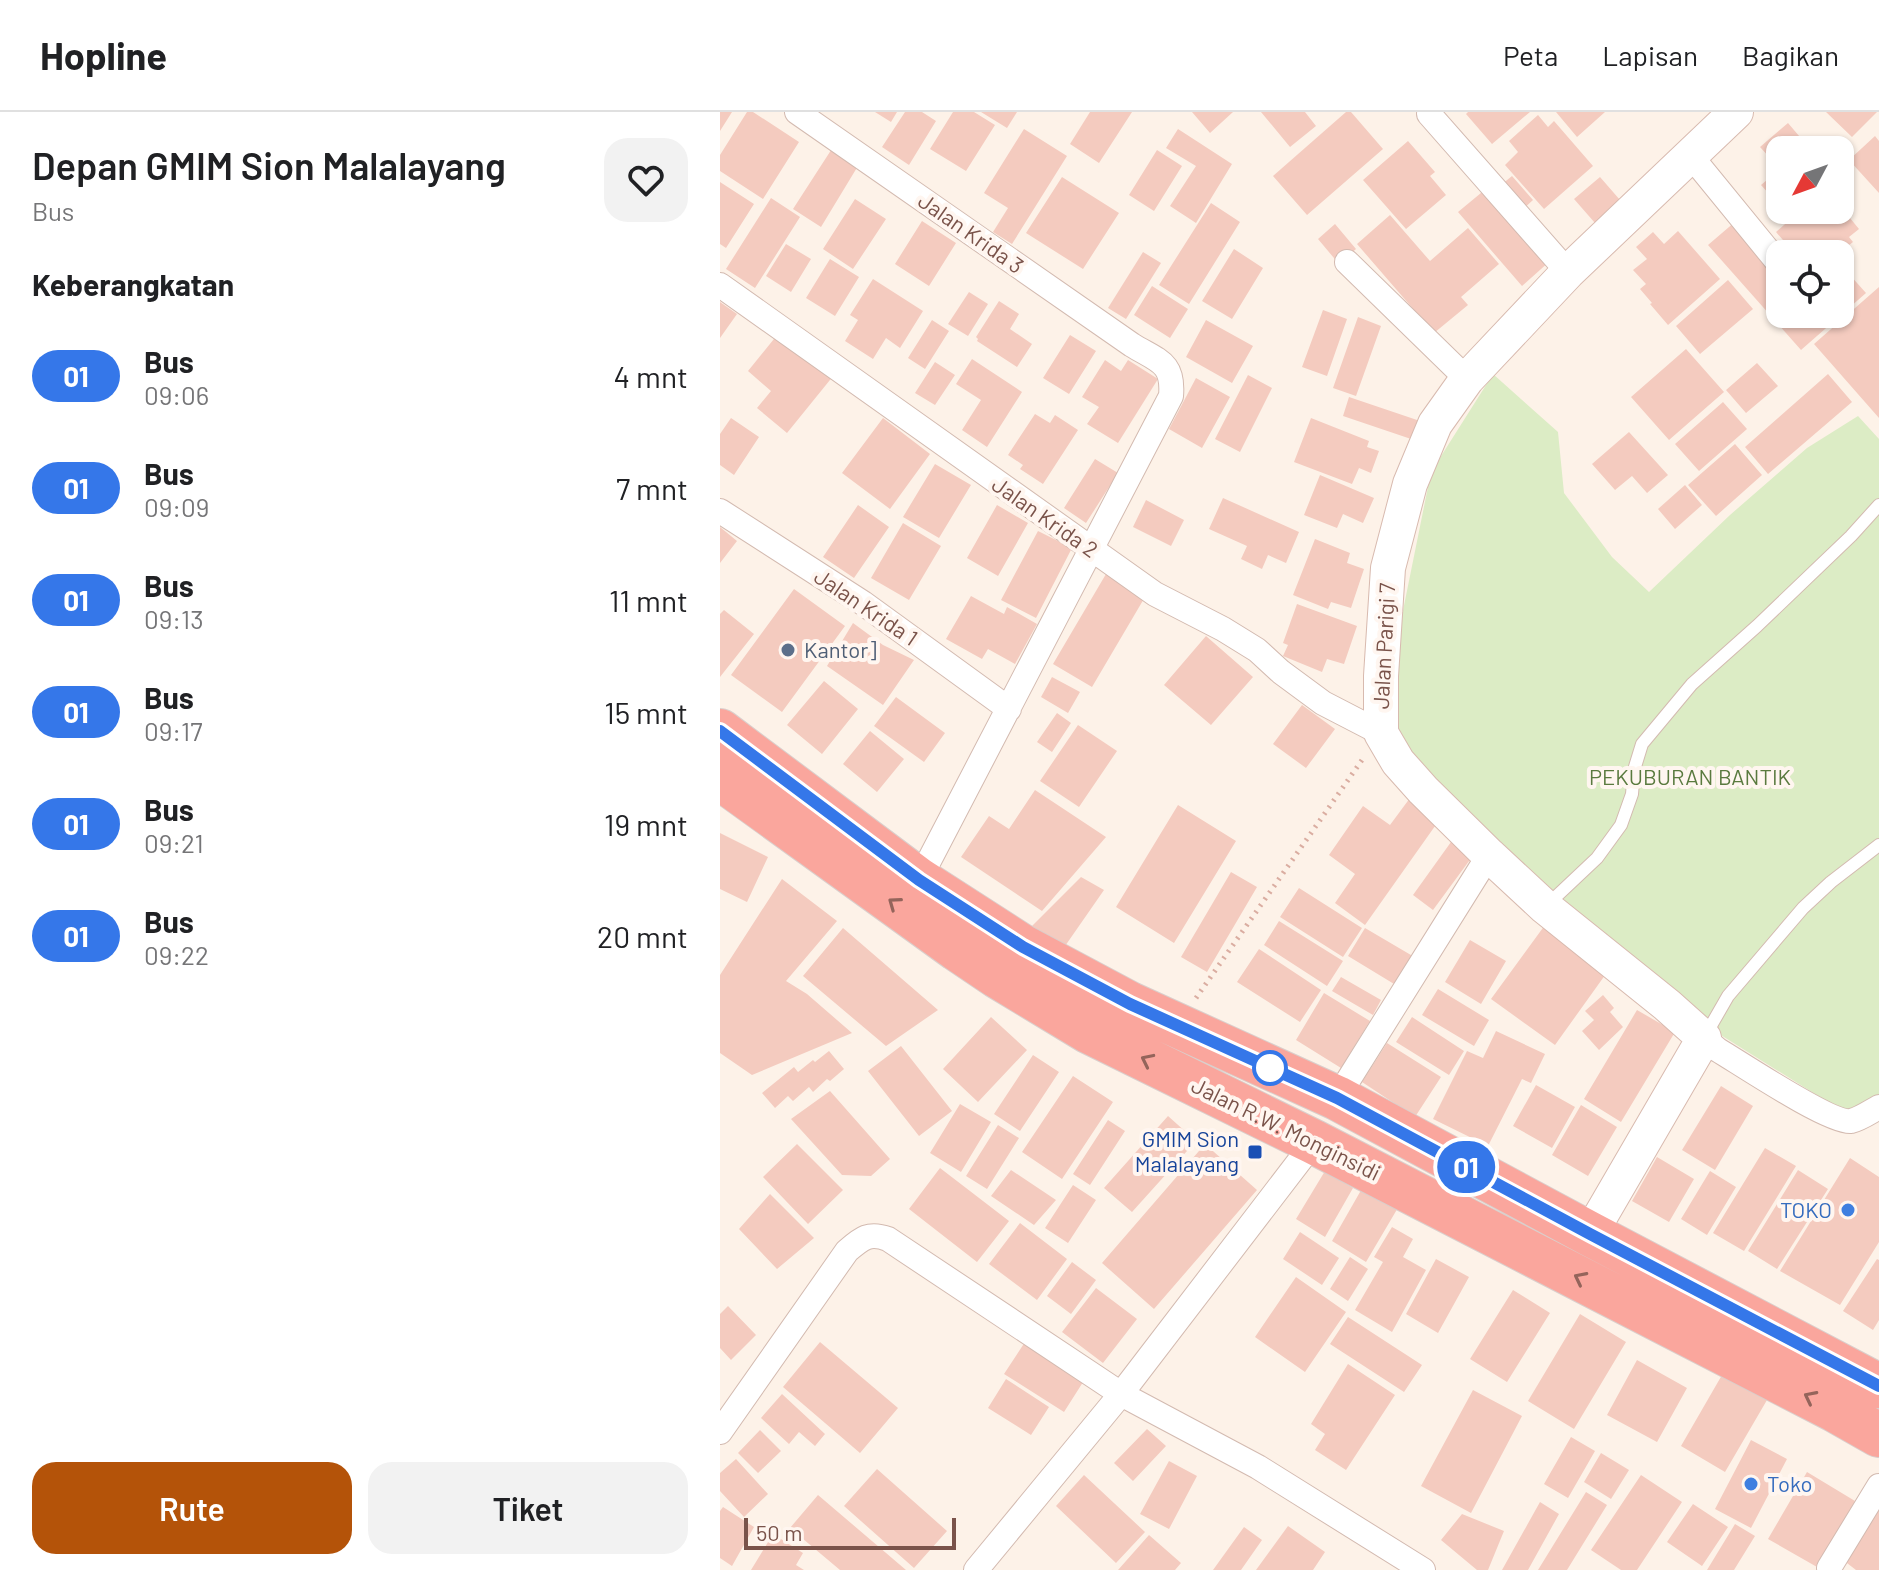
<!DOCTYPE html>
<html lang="id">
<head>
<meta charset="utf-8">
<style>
  body { margin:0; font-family:Barlow,sans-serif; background:#f2f2f2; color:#202124; height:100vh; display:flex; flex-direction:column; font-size:30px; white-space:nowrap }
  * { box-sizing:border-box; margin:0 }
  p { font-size:26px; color:#757577 }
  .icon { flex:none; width:44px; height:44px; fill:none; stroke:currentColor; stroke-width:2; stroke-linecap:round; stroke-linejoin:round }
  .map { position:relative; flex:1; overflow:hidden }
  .panel { display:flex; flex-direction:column; background:#fff; width:720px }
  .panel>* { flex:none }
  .badge { padding:0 16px; border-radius:26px; font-size:28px; line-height:52px }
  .needle { width:52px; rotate:229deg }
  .controls { position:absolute; left:1046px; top:24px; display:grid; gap:16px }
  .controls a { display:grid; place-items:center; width:88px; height:88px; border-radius:16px; background:#fff; box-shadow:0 2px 6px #0004; font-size:40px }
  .scale { position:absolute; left:24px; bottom:20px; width:212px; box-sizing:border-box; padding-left:8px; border:4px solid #7a534a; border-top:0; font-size:22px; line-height:28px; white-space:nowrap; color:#7a534a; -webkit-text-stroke:6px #fff6f0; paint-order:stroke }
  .map>.badge { position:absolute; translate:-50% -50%; box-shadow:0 0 0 4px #fff }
  h2 { padding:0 32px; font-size:30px; line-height:72px }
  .round { display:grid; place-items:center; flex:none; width:84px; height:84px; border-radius:24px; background:#f2f2f2 }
  .head { display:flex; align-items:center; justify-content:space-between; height:136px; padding:0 32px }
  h1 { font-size:38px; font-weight:600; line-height:60px }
  .primary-button { display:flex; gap:16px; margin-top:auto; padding:16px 32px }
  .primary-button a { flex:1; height:92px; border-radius:24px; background:#b45309; color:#fff; font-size:32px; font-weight:600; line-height:92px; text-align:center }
  .primary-button a+a { background:#f2f2f2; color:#202124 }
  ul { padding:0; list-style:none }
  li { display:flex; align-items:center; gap:24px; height:112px; padding:0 32px }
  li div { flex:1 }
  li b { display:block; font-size:30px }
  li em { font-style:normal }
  li .badge { min-width:88px; font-weight:700; text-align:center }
  header { display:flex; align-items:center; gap:48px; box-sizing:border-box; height:112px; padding:0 40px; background:#fff; border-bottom:2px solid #e0e0e0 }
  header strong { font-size:38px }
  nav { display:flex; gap:44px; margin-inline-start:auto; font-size:28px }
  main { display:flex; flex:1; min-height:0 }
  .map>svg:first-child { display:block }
  .green { fill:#dcecc5 }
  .building { fill:#f4cbbf }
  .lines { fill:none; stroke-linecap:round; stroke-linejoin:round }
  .lane-casing { stroke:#d3bab0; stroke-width:14 }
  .street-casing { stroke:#d3bab0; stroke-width:26 }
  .secondary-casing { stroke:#d8baaf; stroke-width:36 }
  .highway-casing { stroke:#dacfcc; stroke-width:46 }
  .path { stroke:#daada1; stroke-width:5; stroke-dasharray:2 6; stroke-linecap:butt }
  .lane { stroke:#fff; stroke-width:12 }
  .street { stroke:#fff; stroke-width:24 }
  .secondary { stroke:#fff; stroke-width:34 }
  .highway { stroke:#faa69d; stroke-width:44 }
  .oneway { stroke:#94645b }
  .line-casing { stroke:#fff; stroke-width:18 }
  .line { stroke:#3577e9; stroke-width:12 }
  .service-dot { fill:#5c6f8a; stroke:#fff6f0; stroke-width:3 }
  .stop-dot { fill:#fff; stroke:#3577e9; stroke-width:4 }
  .transit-dot { fill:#1a4fb4; stroke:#fff6f0; stroke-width:3 }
  .shop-dot { fill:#3f7fe0; stroke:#fff6f0; stroke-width:3 }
  .labels { text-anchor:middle; stroke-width:8; stroke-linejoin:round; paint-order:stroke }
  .street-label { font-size:22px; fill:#7a534a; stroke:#fff6f0 }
  .service-label { font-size:22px; fill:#4e5e75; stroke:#fff6f0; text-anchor:start }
  .park-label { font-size:22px; fill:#5a7a3f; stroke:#fff6f0 }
  .transit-label { font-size:22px; fill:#164399; stroke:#fff6f0; text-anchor:end }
  .shop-label { font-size:22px; fill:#366cbe; stroke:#fff6f0; text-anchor:end }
</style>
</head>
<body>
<header>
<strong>Hopline</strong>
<nav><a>Peta</a><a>Lapisan</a><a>Bagikan</a></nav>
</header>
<main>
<section class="panel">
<div class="head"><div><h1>Depan GMIM Sion Malalayang</h1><p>Bus</p></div><a class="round"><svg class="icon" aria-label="heart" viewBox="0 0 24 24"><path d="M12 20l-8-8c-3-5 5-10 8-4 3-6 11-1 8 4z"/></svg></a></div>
<h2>Keberangkatan</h2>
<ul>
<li><span class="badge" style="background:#3577e9;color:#fff">01</span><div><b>Bus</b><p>09:06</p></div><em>4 mnt</em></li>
<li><span class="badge" style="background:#3577e9;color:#fff">01</span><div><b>Bus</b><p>09:09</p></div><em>7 mnt</em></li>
<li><span class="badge" style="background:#3577e9;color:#fff">01</span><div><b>Bus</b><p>09:13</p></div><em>11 mnt</em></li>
<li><span class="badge" style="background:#3577e9;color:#fff">01</span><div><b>Bus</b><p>09:17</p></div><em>15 mnt</em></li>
<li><span class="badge" style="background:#3577e9;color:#fff">01</span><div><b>Bus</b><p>09:21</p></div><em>19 mnt</em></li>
<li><span class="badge" style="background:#3577e9;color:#fff">01</span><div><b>Bus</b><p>09:22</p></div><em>20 mnt</em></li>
</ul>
<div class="primary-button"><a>Rute</a><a>Tiket</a></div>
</section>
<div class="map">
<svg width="1159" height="1458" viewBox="0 0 1159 1458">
  <rect width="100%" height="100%" fill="#fdf2e8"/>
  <path class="green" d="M773,262L838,320L844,381L892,445L929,480L1010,403L1087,336L1138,304L1159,327V991L1122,999L996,920L872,826L670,621L673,548L711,360Z"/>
  <path class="building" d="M0,0H12L0,19Z
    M27,0H33L79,30L43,87L0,59V43Z
    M155,0H177L171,10Z
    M185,0H202L216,9L189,53L162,35Z
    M233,0H254L275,13L246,59L210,37Z
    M261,0H297L287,16Z
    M370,0H412L379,51L350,32Z
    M472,0H513L490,21Z
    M541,0H585L596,14L570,35Z
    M626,0H631L663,37L587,103L553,64Z
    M748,0H810L772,32L746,2Z
    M836,0H885L857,25Z
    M1106,0H1157L1132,25Z
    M818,3L828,15L834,9L873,54L824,97L785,53L798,40L789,29Z
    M1068,11L1091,38H1060V57L1040,35Z
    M304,17L347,44L292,132L273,120L288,96L264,81Z
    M458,17L512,52L476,111L450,94L476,54L446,36Z
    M1155,24L1159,29V81L1129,48Z
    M688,29L715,60L710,64L726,83L686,117L643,68Z
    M115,32L141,49L101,115L73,97Z
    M437,38L462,54L434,99L409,83Z
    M1060,57V94L1041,73Z
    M792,64L813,88L802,98L781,73Z
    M342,65L399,101L363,157L306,121Z
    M880,65L907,96L882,119L854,87Z
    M0,70L34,92L6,136L0,132Z
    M767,76L830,149L802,174L738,100Z
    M51,86L80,105L35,176L6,157Z
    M135,87L166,107L133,157L103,137Z
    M491,91L520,110L469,192L439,173Z
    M1081,98H1105L1115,109L1125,100L1139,117L1129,125L1133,130L1118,142H1075L1056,120Z
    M670,103L710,149L748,116L779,152L741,185L748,193L714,221L637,132Z
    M202,109L236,131L209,174L175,152Z
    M1016,109L1060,159V202H1120V152L1146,181L1081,238L988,133Z
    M615,112L636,137L619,152L598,127Z
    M958,119L1000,167L948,213L930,192L932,191L920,177L926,172L913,158L927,147L916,135L933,120L944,132Z
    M66,132L91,147L71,180L46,164Z
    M514,137L543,156L512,207L482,189Z
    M423,140L441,151L406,207L388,196Z
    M110,147L139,165L115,204L86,186Z
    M153,167L203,199L180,236L166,226L153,247L125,229L138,208L130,203Z
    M1008,168L1033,197L980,242L956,214Z
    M432,174L468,197L450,226L414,203Z
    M1159,175V306L1094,232Z
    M249,180L268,192L248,224L228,212Z
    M279,189L299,202L290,217L312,232L297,255L257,229L258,227L256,225Z
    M0,190L17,202L0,226Z
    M603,198L627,207L607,264L582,255Z
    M638,205L661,214L636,284L613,276Z
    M212,208L229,219L205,257L188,246Z
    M486,208L533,234L512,271L466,245Z
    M58,222L114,263L67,321L37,296L51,279L28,259Z
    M350,223L376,239L349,282L323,266Z
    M966,237L1004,280L949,328L911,285Z
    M252,247L302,280L267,335L242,318L261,288L236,272Z
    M385,248L401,259L408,248L438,267L398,331L367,312L379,295L362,285Z
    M215,250L235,263L215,293L195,281Z
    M1037,251L1058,274L1026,301L1006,278Z
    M1108,262L1132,290L1048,362L1025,335Z
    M528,263L552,276L520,340L495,327Z
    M476,266L510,285L482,336L449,317Z
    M629,285L700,309L694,328L623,304Z
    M1003,290L1027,317L979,359L955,332Z
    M315,302L330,311L335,303L358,318L323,372L300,357L303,353L288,343Z
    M11,306L39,325L14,363L0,353V322Z
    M163,306L210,342L170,397L122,361Z
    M591,306L649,329L647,335L659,339L651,361L639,356L632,372L574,350Z
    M909,320L948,363L927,381L912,364L895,378L872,352Z
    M1015,332L1042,363L996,404L968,373Z
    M375,347L398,361L366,411L344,396Z
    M215,352L251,373L219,426L183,405Z
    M600,363L654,386L643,411L623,402L617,416L584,403Z
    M965,373L982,393L955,417L938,397Z
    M503,386L579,420L566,451L548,443L542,457L521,447L527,434L489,417Z
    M426,388L464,408L451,434L413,415Z
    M138,393L169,415L134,466L103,445Z
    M277,393L308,411L278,464L247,446Z
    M183,411L221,434L189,488L151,466Z
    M0,415L17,429L0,451Z
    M318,419L352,436L316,506L281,488Z
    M595,427L630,441L627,451L644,457L631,496L611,490L608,497L573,483Z
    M386,462L425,485L372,575L333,552Z
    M74,477L125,514L62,600L11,563Z
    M251,484L284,502L287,495L317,512L295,552L268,537L262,547L226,527Z
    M577,492L637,514L624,552L607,547L602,560L563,544L568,533L563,531Z
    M4,498L34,522L0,565V502Z
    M133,511L163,533L194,548L163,593L107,554Z
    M486,524L533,565L491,613L444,573Z
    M332,565L360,580L348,601L321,585Z
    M104,569L138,597L102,642L67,613Z
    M176,585L225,621L204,650L154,614Z
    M582,593L615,617L586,656L553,632Z
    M337,601L351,611L332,640L317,630Z
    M358,613L397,639L359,695L320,669Z
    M150,619L184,647L157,680L123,652Z
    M315,678L386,725L322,799L241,745L269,704L289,717Z
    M690,686L720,707L645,813L615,791L635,762L609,743L643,694L670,713Z
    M458,693L516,729L454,831L396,795Z
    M0,721L48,745L27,790L0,777Z
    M731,730L752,745L713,798L693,783Z
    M511,760L537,775L487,860L461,845Z
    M361,765L384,778L343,837L310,816Z
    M62,767L117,809L66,869L87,882L132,921L32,963L0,941V863Z
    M579,776L642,816L623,845L560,805Z
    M559,809L623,849L607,874L544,833Z
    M825,813L888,859L835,933L771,887Z
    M123,816L218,898L166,934L83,864Z
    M645,816L696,846L679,875L628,844Z
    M750,828L786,849L761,892L725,870Z
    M539,837L601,878L580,910L517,870Z
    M621,865L661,888L653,903L612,879Z
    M718,877L769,908L754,934L702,903Z
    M604,881L650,909L621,956L576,928Z
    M883,883L894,896L890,900L903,915L879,938L862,919L874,908L865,899Z
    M917,898L955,920L901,1010L864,987Z
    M271,905L307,938L258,990L223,957Z
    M692,905L744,939L729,963L676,930Z
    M776,919L825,942L811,971L802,967L768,1034L713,1007L747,939L763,946Z
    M667,931L721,965L695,1005L642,970Z
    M181,934L232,999L199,1024L148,959Z
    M109,939L124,957L110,969L107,967L93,980L89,975L73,989L68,984L55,996L42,981L74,955L78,960L93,948L95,950Z
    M313,943L339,960L300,1019L274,1002Z
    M353,964L393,990L342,1067L302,1040Z
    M816,973L855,995L832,1036L793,1014Z
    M1001,974L1033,994L995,1058L962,1038Z
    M110,979L170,1047L151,1064L122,1063L71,1007Z
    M240,992L271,1010L241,1060L210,1041Z
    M861,993L897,1015L868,1064L832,1043Z
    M448,1004L476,1029L412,1100L384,1076Z
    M388,1008L405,1019L370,1073L353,1062Z
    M278,1013L299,1026L267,1077L246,1064Z
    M77,1032L123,1078L88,1112L43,1065Z
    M485,1032L537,1078L434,1197L382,1151Z
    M1045,1036L1076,1054L1024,1139L993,1121Z
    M937,1045L974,1067L949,1110L912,1089Z
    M1130,1046L1159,1065V1130L1120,1193L1060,1159Z
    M220,1056L289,1109L257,1150L189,1097Z
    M291,1058L336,1088L314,1113L271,1084Z
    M1078,1058L1108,1077L1057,1157L1028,1139Z
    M605,1059L633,1076L605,1125L576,1107Z
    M990,1059L1016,1075L987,1123L961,1107Z
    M353,1073L376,1088L348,1131L325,1116Z
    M644,1073L679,1094L646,1150L612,1129Z
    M50,1082L94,1126L57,1157L19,1117Z
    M300,1111L347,1147L317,1188L269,1152Z
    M672,1115L693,1127L683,1145L706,1158L672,1220L635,1198L663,1150L654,1145Z
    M580,1120L619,1146L602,1173L563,1147Z
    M630,1145L648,1157L628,1189L610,1177Z
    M716,1147L749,1165L718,1221L686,1202Z
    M1157,1147L1159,1148V1208L1153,1218L1123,1199Z
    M352,1150L376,1168L351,1202L327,1184Z
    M576,1165L626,1200L585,1260L535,1225Z
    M376,1176L417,1207L383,1251L342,1220Z
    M793,1178L830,1201L787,1270L750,1247Z
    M8,1194L36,1223L11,1248L0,1236V1202Z
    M860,1202L906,1230L854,1317L808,1289Z
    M628,1205L702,1253L684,1280L610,1232Z
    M100,1230L178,1296L140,1341L63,1275Z
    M305,1230L365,1267L344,1300L284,1262Z
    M917,1248L967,1276L937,1330L887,1303Z
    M628,1252L675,1283L626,1358L595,1338L605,1322L591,1312Z
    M1002,1263L1047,1288L1005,1360L961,1334Z
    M286,1267L329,1295L311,1323L268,1296Z
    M753,1278L802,1304L751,1401L701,1374Z
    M62,1282L105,1322L95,1334L79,1320L69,1332L41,1306Z
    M427,1317L446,1334L413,1369L394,1351Z
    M40,1318L61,1339L38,1361L18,1341Z
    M851,1325L875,1339L848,1386L824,1372Z
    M1031,1328L1067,1347L1031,1416L995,1397Z
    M881,1341L909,1358L891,1387L864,1370Z
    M16,1347L48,1382L24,1405L0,1379V1361Z
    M449,1349L477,1364L449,1417L420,1402Z
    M157,1357L227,1419L194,1456L124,1394Z
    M1087,1360L1135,1389L1097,1455L1048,1427Z
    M364,1363L425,1420L396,1451L336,1394Z
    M921,1363L962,1390L917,1458H901L871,1438Z
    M866,1380L887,1393L847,1458H818Z
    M98,1383L186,1458H120L70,1416Z
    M1159,1385V1458H1136L1123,1448Z
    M820,1390L839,1402L808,1458H782Z
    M973,1392L1008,1415L982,1454L947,1430Z
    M3,1395L34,1415L12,1454L0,1446V1399Z
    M742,1402L784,1419L768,1458H757L721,1428Z
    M1015,1412L1035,1424L1014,1458H987Z
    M568,1414L605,1440L593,1458H536Z
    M524,1415L542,1428L521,1458H493Z
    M53,1422L83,1441L76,1453L84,1458H31Z
    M429,1423L461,1451L455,1458H398Z"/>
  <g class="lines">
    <g class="lane-casing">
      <path id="lane" d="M825,795L877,746L901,713L912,682L914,658L922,632L972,572L1037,514L1131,424L1159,393
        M985,924L1008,884L1083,796L1111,770L1159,733"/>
    </g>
    <g class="street-casing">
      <path id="street" d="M77,0L412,233C438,249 454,250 451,284L199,768
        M709,2L848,160
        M971,44L1060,153
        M627,150L747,267
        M0,173L435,482L503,517L537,538L561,560L603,591L661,621
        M0,399L143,491L289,597
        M984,926L998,938C1020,951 1111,1012 1131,1009C1140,1007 1150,1000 1159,995
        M617,986L769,743
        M0,1320L127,1139C142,1126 149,1120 168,1127L401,1282L538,1355L703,1458
        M1109,1456L1159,1374
        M256,1458L401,1282L594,1030"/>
    </g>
    <g class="secondary-casing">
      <path id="secondary" d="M870,1122L984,926L947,893L825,795L769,743L703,678L678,650L661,621V564L668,456L690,372L715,312L747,267L848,160L1016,0"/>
    </g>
    <g class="highway-casing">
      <path id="highway" d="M0,619L199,768L303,835L410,892L617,986L870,1122L1159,1274
        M0,666L237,837L277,864L368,919L594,1030L1115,1298L1159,1323"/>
    </g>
    <path class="path" d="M476,886L642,648"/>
    <use href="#lane" class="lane"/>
    <use href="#street" class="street"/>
    <use href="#secondary" class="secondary"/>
    <use href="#highway" class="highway"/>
  </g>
  <defs><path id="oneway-chevron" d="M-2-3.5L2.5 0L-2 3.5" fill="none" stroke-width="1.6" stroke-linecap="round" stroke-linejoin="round" transform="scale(2)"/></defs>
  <g class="oneway">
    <use href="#oneway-chevron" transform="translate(174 791) rotate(-144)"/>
    <use href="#oneway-chevron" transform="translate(427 948) rotate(-154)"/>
    <use href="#oneway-chevron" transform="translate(860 1166) rotate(-153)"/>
    <use href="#oneway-chevron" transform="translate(1090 1285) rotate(-153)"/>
  </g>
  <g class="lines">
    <g class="line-casing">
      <path id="line" d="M0,619L199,768L303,835L410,892L617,986L870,1122L1159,1274"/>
    </g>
    <use href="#line" class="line"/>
  </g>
  <circle class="service-dot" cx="68" cy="538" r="8"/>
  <circle class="stop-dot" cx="550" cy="956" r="16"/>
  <rect class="transit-dot" x="527" y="1032" width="16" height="16" rx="4"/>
  <g class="shop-dot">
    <circle cx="1128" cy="1098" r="8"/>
    <circle cx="1031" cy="1372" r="8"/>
  </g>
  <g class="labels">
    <g class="street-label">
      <text transform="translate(251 121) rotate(35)" y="8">Jalan Krida 3</text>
      <text transform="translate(325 405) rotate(35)" y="8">Jalan Krida 2</text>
      <text transform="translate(146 495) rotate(34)" y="8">Jalan Krida 1</text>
      <text transform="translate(664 534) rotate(-87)" y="8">Jalan Parigi 7</text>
      <text transform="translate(566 1017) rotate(26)" y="8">Jalan R.W. Monginsidi</text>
    </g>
    <g class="service-label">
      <text x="84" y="546">Kantor]</text>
    </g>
    <g class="park-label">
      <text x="970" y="673">PEKUBURAN BANTIK</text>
    </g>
    <g class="transit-label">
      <text x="519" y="1035">GMIM Sion<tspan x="519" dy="25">Malalayang</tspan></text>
    </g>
    <g class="shop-label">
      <text x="1112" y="1106">TOKO</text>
      <text x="1047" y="1380" text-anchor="start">Toko</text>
    </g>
  </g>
</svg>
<div class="controls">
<a><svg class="needle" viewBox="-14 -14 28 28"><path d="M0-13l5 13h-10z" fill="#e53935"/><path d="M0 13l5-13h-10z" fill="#757577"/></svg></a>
<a><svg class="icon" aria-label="locate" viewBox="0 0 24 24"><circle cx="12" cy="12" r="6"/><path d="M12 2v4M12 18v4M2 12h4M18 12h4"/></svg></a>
</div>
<div class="scale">50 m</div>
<b class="badge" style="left:746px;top:1055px;background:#3577e9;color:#fff">01</b>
</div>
</main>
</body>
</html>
